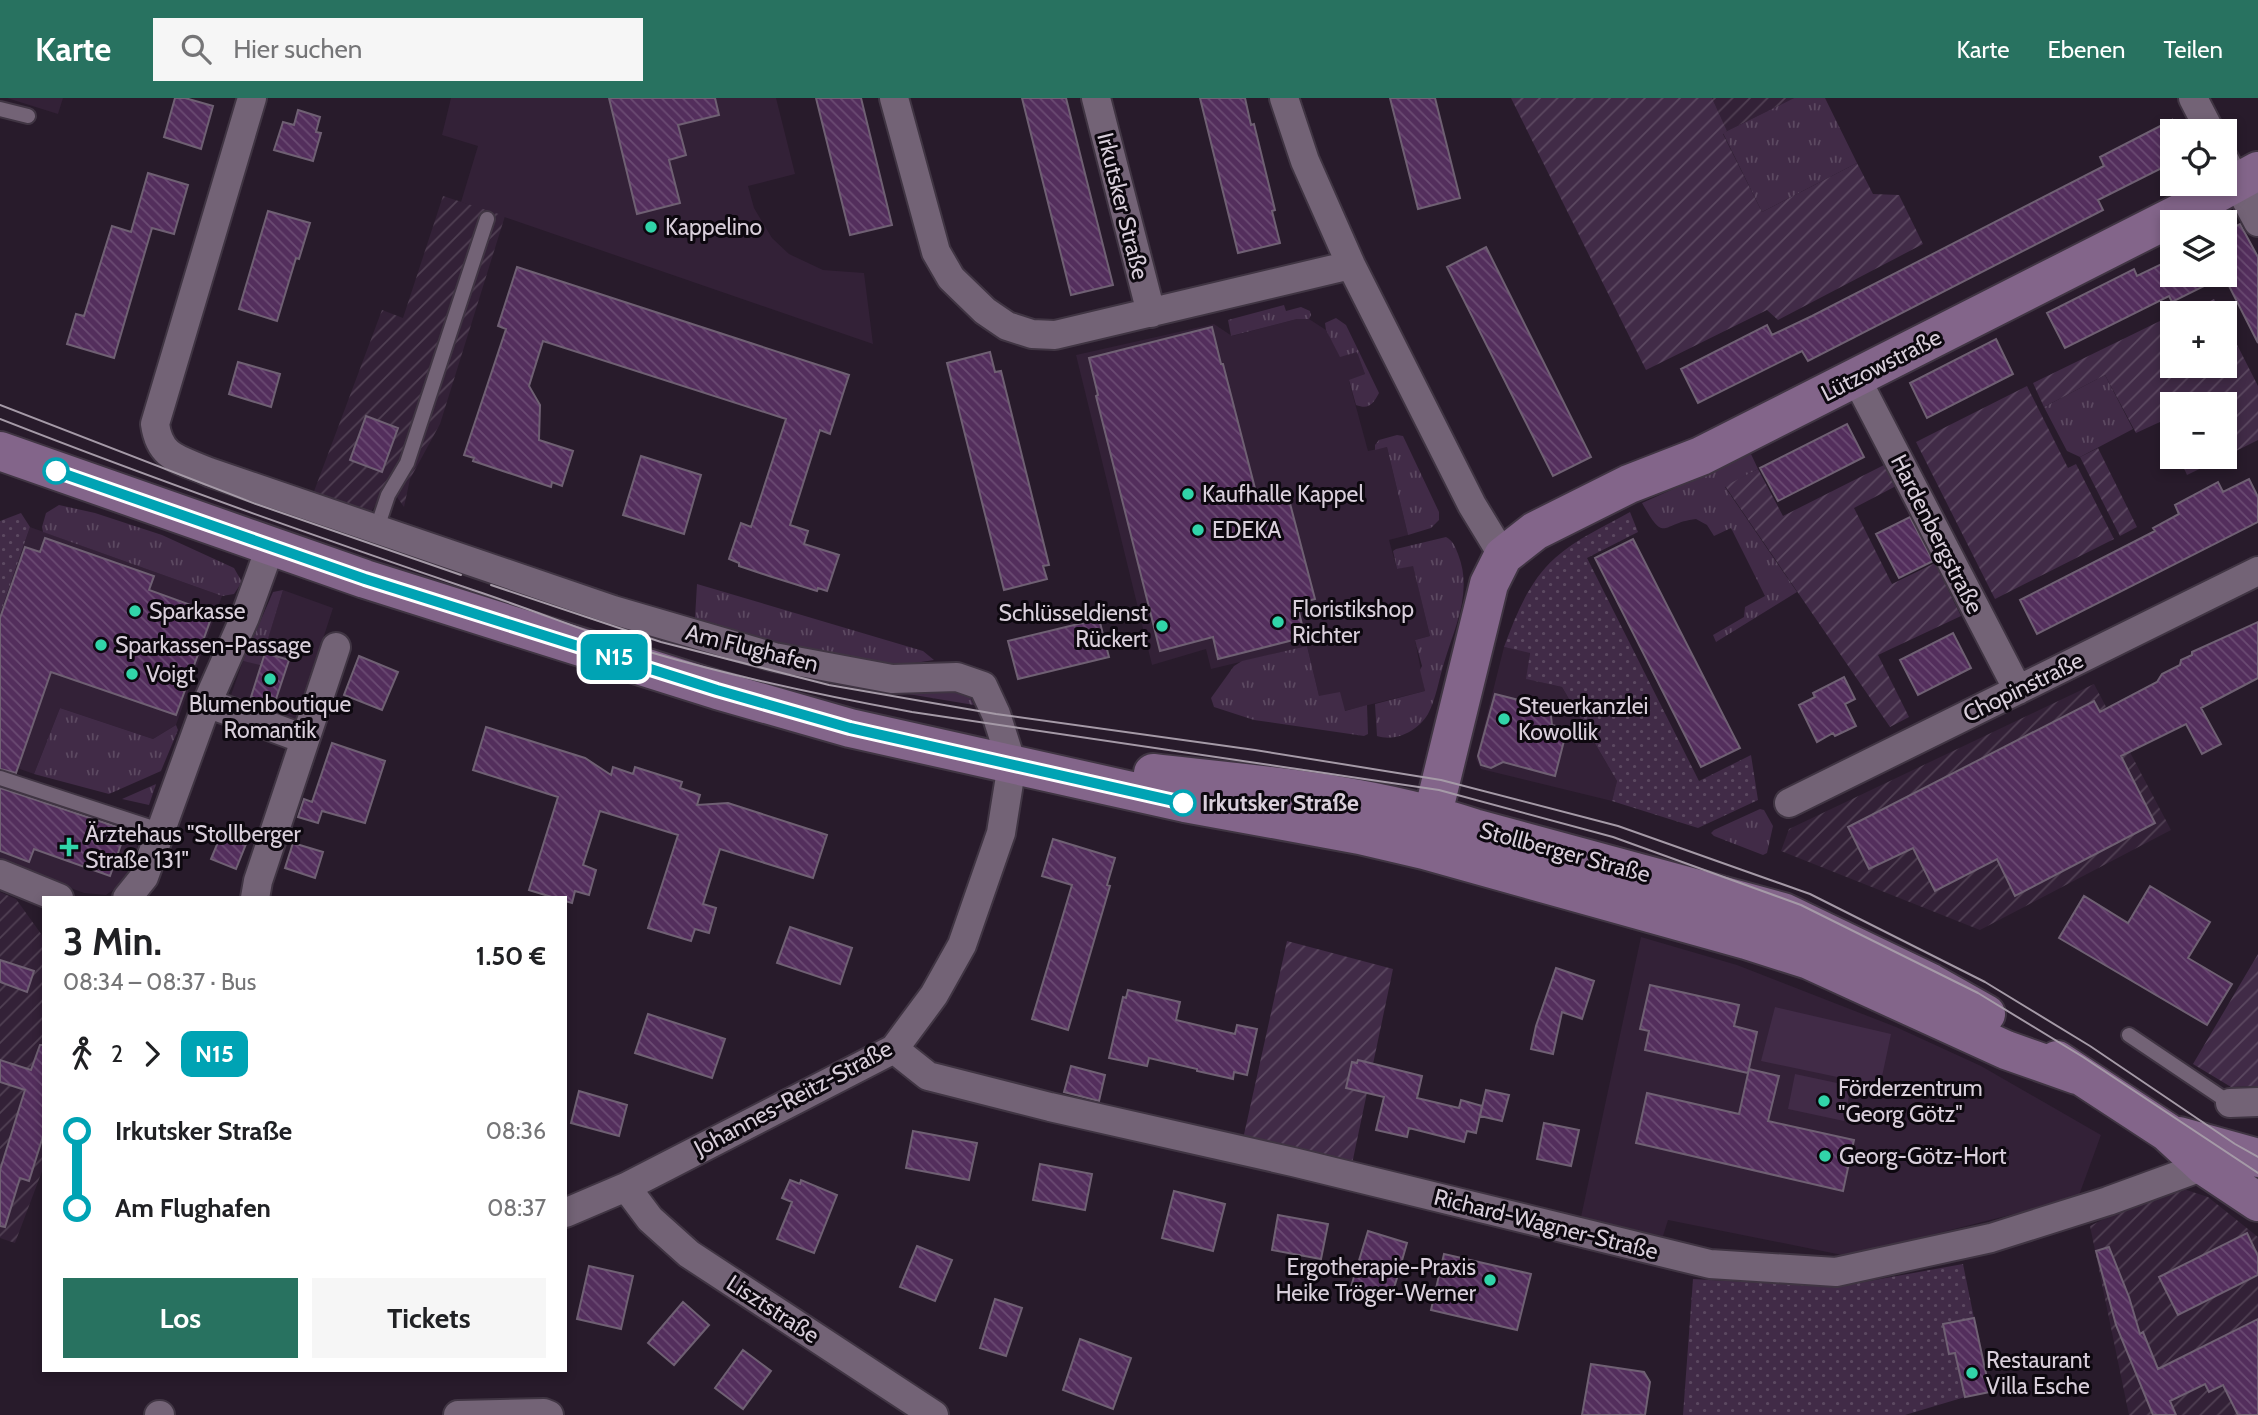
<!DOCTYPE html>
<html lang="de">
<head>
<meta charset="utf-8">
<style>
  body { margin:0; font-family:Cabin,sans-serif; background:#f6f6f6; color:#202124; height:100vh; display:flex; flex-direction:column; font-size:26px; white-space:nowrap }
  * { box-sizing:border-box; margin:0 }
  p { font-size:23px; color:#757577 }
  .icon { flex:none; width:38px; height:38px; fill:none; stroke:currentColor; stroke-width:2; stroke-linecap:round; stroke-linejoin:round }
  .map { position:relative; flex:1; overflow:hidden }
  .details { position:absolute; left:42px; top:798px; width:525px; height:476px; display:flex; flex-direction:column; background:#fff; border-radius:0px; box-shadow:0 4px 10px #0003 }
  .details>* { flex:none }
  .badge { padding:0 14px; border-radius:10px; font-size:24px; line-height:46px }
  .buttons { position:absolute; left:2160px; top:21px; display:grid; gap:14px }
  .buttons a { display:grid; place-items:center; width:77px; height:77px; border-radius:0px; background:#fff; box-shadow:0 4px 10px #0003; font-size:35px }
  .map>.badge { position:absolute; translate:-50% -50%; box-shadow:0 0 0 4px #fff }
  .legs { display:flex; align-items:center; gap:10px; height:77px; padding:0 21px; font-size:23px }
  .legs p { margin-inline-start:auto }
  .headline { display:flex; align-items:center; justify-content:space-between; height:119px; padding:0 21px }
  h1 { font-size:38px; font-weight:700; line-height:52px }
  .button { display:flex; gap:14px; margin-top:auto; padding:14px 21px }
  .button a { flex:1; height:80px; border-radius:0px; background:#287260; color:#fff; font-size:28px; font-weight:700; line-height:80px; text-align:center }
  .button a+a { background:#f6f6f6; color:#202124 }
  ul { padding:0 21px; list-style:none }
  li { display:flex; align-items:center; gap:24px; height:77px; font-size:26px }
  li i { display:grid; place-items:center; width:10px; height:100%; margin:0 9px; background:currentColor }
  li i::after { content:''; width:18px; height:18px; margin:-9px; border:5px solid; border-radius:50%; background:#fff }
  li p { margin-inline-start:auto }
  li:first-child i { background:linear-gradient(#0000 50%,currentColor 0) }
  li:last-child i { background:linear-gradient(currentColor 50%,#0000 0) }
  header { display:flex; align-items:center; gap:42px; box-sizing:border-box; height:98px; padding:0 35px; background:#287260; color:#fff }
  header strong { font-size:33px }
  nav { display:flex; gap:38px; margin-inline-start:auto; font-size:24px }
  .search { width:490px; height:63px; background:#f6f6f6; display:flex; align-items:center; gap:18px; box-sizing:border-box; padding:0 24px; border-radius:0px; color:#757577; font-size:26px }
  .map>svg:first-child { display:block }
  .built { fill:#332137 }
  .industrial { fill:url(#industrial-furrows) }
  .grass { fill:url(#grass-tufts) }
  .park { fill:url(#park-dots) }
  .garden { fill:url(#garden-furrows) }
  .pitch { fill:#412b47 }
  .building { fill:url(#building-back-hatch); stroke:#6f6073; stroke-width:2 }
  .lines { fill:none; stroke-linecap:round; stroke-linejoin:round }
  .lane-casing { stroke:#403543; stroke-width:18 }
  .street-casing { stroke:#403543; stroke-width:32 }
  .secondary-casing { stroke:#403543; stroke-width:42 }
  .lane { stroke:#736376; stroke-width:14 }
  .street { stroke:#736376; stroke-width:28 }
  .secondary { stroke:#83658a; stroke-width:38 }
  .tram { stroke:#a59aa7; stroke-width:2 }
  .line-1-casing { stroke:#fff; stroke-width:16 }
  .line-1 { stroke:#00a3b4; stroke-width:10 }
  .poi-dot { fill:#31d4a9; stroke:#0d080f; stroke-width:2.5 }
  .stop-1-dot { fill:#fff; stroke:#00a3b4; stroke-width:3.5 }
  .labels { text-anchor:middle; stroke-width:6; stroke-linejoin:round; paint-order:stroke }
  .street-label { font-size:23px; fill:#d9cfdb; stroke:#0d080f }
  .poi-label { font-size:23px; fill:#d9cfdb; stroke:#0d080f; text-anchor:start }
  .stop-label { font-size:23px; font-weight:bold; fill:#d9cfdb; stroke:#0d080f; text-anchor:start }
</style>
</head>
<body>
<header>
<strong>Karte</strong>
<div class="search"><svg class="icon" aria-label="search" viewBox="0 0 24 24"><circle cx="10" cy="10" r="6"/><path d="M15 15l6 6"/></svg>Hier suchen</div>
<nav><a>Karte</a><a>Ebenen</a><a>Teilen</a></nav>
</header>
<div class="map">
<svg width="2258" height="1317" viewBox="0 0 2258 1317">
  <defs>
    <pattern id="industrial-furrows" width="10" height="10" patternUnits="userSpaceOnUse" patternTransform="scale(1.75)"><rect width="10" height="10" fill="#332137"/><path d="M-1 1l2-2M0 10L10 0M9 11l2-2" fill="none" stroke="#504053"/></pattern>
    <pattern id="grass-tufts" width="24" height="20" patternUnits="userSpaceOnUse" patternTransform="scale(1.75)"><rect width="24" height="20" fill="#412b47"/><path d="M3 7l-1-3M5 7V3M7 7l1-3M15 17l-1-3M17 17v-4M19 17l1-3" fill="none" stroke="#5c4961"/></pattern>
    <pattern id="park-dots" width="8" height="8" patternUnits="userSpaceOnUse" patternTransform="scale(1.75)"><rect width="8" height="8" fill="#412b47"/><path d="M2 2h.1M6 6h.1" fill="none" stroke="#5c4961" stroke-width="1.8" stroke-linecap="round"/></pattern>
    <pattern id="garden-furrows" width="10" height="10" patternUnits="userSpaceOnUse" patternTransform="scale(1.75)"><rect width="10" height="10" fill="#412b47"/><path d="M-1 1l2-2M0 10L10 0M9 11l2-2" fill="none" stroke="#5c4961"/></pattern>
    <pattern id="building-back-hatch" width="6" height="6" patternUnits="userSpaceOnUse" patternTransform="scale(1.75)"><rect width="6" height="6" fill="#532e5c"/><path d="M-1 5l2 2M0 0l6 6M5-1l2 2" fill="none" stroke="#6b4b73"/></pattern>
  </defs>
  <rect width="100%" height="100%" fill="#281b2b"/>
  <path class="built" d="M7,0H63L58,16Z
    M451,0H776L795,76L748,88L754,110L772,140L789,156L823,172L864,175L873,246L461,104L478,48L442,37Z
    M1297,221H1309L1326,232L1332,243L1357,253L1365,276L1349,283L1368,353L1387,349L1408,437L1389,442L1397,471L1413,467L1430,538L1415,542L1425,593L1344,613L1319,598L1307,548L1211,571L1206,551L1152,567L1076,257L1214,226L1232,238Z
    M30,429L222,498L176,627L153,641L60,610L34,676L0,664V516Z
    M283,492L333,510L296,624L231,597L243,563L260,566Z
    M1504,549L1530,554L1527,581L1562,589L1617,683L1612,703L1481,671L1476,661Z
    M0,683L142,733L130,774L120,787L106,797L84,795L0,764Z
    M1641,839L1737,867L1896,929L1981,968L2101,1037L2078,1100L1847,1158L1668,1122L1663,1138L1581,1119Z"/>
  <path class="industrial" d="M1712,0H1794L1727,33Z
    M443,98L505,118L440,326L410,381L404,409L397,399L383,395L369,417L313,396L382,212L403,220Z
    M2094,586L2171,732L1980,832L1781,753L1789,731Z
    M0,794L16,801L44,840V1068L15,1145L0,1140Z
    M2171,1087L2208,1099L2258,1139V1317H2129L2090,1128Z"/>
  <path class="grass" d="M1794,0H1825L1857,65L1762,114L1723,35Z
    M1284,207L1286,213L1301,209L1310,213L1311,217L1309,221H1297L1231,238L1228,222Z
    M1336,220L1346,227L1379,295C1373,306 1369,312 1356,307L1349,282L1365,276L1357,254L1340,259L1326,232L1325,225Z
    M2105,277L2133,331L2080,359L2067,353L2044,309Z
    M1397,337L1403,338L1439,414V422L1431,430L1408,437L1387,349L1375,352V347L1379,342Z
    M1751,356L1758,371L1725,389L1797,494L1716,544L1713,537L1744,519L1745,509L1765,498L1731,430L1714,438L1707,427L1696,421C1660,425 1666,447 1642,405Z
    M59,407L95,415L162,437L234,470L242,484L234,496L222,498L43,434L42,429L46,415Z
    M1446,439C1453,443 1455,448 1458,456C1473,494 1455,528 1444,565C1439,581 1436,601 1428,616C1418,633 1396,644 1377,638L1375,606L1425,593L1420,572L1422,568L1415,542L1430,538L1413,468L1397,471L1393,453L1396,451Z
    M697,486L923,553L934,562L895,568L796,550L698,522L695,520Z
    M283,492L260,567L243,563L273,494Z
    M1307,548L1319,598L1340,594L1345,613L1367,607L1368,636L1364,638L1254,622L1214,609L1211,600L1234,568L1242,563Z
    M962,592L970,599L974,607L896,594Z
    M60,610L153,641L176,627L178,632L161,673L109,696L34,676Z
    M156,686L149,707L122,701Z
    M1760,711L1764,712L1773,728L1767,755L1763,757L1714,738L1711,735L1714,732Z"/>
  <path class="park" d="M1630,414L1638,434L1587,460L1699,683L1751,657L1758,702L1698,730L1612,703L1617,683L1562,589L1526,581L1530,555L1504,549C1516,517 1529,483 1555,460C1576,441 1605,428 1630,414Z
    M21,415L30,429L0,516V423Z
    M1963,1166L1974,1220L1944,1226L1955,1255L1965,1299L1905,1317H1683L1693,1181L1836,1189Z"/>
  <path class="garden" d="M1511,0H1712L1727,33L1723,36L1762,114L1857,65L1873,96L1899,97L1923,146L1778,222L1767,212L1646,272Z
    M2214,201L2222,215H2185Z
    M2224,221L2258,288V342L2224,359V306H2172V343L2162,323L2136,335L2105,277L2044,309L2033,285L2160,223L2172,222V268H2224Z
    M2027,288L2068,370L2076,366L2114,441L1995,501L1916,344Z
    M2098,350L2137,429L2120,438L2080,359Z
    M2179,359H2224L2187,377Z
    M1884,367L1896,388L1854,410L1892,486L1935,465L1961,518L1878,557L1909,619L1890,629L1725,388L1758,371L1783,418Z
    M1287,843L1393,871L1352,1066L1243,1041Z
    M2258,856V988L2231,989L2193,966Z"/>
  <path class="pitch" d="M1775,909L1891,936L1880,988L1761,963Z
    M1795,976L1851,988L1844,1023L1788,1011Z"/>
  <path class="building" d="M175,0H185L213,8L201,51L164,39Z
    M609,0H715L719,17L678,27L686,57L669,62L680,105L637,116Z
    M816,0H861L892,127L850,137Z
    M1022,0H1066L1113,187L1071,197Z
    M1200,0H1245L1251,27L1254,26L1275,112L1272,113L1280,145L1238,155Z
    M1390,0H1435L1460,100L1418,111Z
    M298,12L320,19L316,34L321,35L313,63L274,52L283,24L294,27Z
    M2172,22V65L2098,102L2103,112L1808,263L1802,253L1698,305L1681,271L1767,227L1772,237L1812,218L2104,68L2100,59Z
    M148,75L188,87L174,136L152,130L114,260L67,246L76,216L84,218L112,128L131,134Z
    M268,113L310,125L299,161L296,160L277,223L239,211Z
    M2240,126L2258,159V245L2224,178L2172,204L2169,198L2065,250L2047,215L2134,171L2137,178L2172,161V177H2224V134Z
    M1486,149L1591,359L1553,378L1447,169Z
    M517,169L849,277L830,336L820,332L790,427L808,433L804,446L839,457L827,493L818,490L817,493L769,478L739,468V465L729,461L741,425L751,429L786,321L543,243L529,288L540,307L539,342L573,353L562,388L552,384L551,389L473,363L474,360L464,357L506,231L498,228Z
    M1212,229L1221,266H1223L1258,402L1287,394L1315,501L1297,506L1305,539L1218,561L1213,539L1160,553L1096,298L1098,297L1089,260Z
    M1996,241L2013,276L1927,320L1910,285Z
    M990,254L995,274L1001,273L1049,467L1043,468L1047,481L1004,492L947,265Z
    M238,264L280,276L271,309L229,296Z
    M366,318L398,330L382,374L350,362Z
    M1847,326L1864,359L1778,403L1760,370Z
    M641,358L701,377L684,436L623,417Z
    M2249,381L2258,399V424L2037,536L2020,502L2155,433L2153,430L2179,416L2175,407L2218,384L2223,394Z
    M1910,419L1933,463L1899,480L1876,436Z
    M45,440L154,478L149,492L213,515L176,617L51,574L16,675L0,671V520L25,449L40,454Z
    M1633,441L1740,650L1701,669L1595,460Z
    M1099,521L1109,559L1018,581L1008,543Z
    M2258,524V580L2201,610L2221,646L2202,656L2186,626L2121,658L2155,725L2015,798L1997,761L1935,793L1913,750L1869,771L1848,729L2094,603L2100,614L2157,584L2162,576L2180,567L2181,562L2192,557V554Z
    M1953,535L1971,570L1918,597L1900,562Z
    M265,555L289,562L274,607L251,599Z
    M359,558L398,574L382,612L344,597Z
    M1844,579L1855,601L1845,606L1856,628L1835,638L1833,635L1817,644L1799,607L1815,599L1813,595Z
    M1495,596L1550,610L1552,627L1567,631L1555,678L1503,664L1491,670L1481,667L1478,658Z
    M486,629L585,660L611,677L613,669L633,676L635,669L682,684L680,690L700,697L697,707L728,705L827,737L813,780L720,751L703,806L716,810L709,835L695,831L691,843L648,830L678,737L600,713L583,767L596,772L589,797L575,793L572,805L565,803V800H555L529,792L558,699L473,672Z
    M332,645L385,663L365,725L322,713L318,725L298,719L304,701L312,704Z
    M0,690L126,732L110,778L34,751L29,764L0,753Z
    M223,732L248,741L236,771L211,761Z
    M1053,741L1115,760L1107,787L1110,788L1068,932L1032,921L1072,787L1042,778Z
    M293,745L323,754L315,780L285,770Z
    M2150,788L2210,824L2188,860L2232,886L2207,927L2059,840L2084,798L2128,825Z
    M790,829L852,850L840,886L777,865Z
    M0,862L34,873L27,894L0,884Z
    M1556,870L1594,883L1582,921L1562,914L1553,956L1531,951L1536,928Z
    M1650,887L1739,907L1734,928L1757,934L1748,975L1645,952L1649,933L1640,931Z
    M1128,892L1180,904L1176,922L1235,936L1237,927L1257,931L1247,977L1234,974L1233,981L1197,973V971L1149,960L1147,968L1109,960L1123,899L1126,900Z
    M648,916L725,941L712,980L635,955Z
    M40,947H44V1035L29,1083L20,1080L5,1129L0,1128V1072L25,992L0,984V962L31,972Z
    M1358,962L1422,978L1417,1000L1459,1010L1461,1002L1482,1008L1476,1035L1467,1033L1464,1044L1409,1030L1407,1039L1376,1032L1384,999L1346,990L1352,964L1357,965Z
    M1071,968L1105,977L1099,1003L1064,994Z
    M1749,971L1779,978L1768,1023L1854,1042L1843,1093L1636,1045L1647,995L1739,1016Z
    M1486,992L1509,997L1502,1023L1480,1018Z
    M579,993L627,1007L619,1038L571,1025Z
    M1544,1025L1579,1032L1571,1068L1537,1061Z
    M913,1033L977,1045L969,1082L906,1070Z
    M1040,1066L1092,1076L1085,1112L1033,1102Z
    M790,1082L800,1086L801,1082L837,1097L814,1155L777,1141L792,1104L782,1100Z
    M1174,1093L1225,1106L1213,1153L1162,1140Z
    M1278,1117L1328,1126L1321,1161L1272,1152Z
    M1368,1133L1407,1145L1390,1204L1350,1192Z
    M2247,1135L2258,1158V1177L2178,1217L2159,1179Z
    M917,1148L952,1162L935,1203L900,1189Z
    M2109,1149L2129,1199L2140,1236L2143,1234L2158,1271L2258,1221V1317H2238L2223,1287L2209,1294L2205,1286L2170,1303L2176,1317H2153L2116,1227L2096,1153Z
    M1444,1156L1531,1176L1517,1232L1431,1212Z
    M589,1168L633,1178L621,1231L577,1221Z
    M995,1201L1022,1210L1006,1258L980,1250Z
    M683,1204L709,1227L674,1267L648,1245Z
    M1974,1220L1990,1294L1965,1299L1955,1255L1949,1256L1943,1226Z
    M1080,1241L1131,1260L1113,1311L1063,1292Z
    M743,1252L771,1273L743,1311L715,1290Z
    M1591,1266L1644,1274L1650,1284L1645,1317H1582Z"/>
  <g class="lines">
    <g class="lane-casing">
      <path id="lane" d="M0,11L28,18
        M377,430L388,397L407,365L487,121
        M0,680L162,733
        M2129,937L2230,1005"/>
    </g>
    <g class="street-casing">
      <path id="street" d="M252,0L155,326C160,361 180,361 209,374L613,512L774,559L892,581L957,579L983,588L996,616L1012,666L1001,735L962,847L934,897L894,951L626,1089L565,1115
        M894,0L936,154L951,180L985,213L1007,228L1032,236L1055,237L1351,167
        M1096,0L1151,215
        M1284,0L1305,63L1351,167L1472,407L1503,458
        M2193,0L2210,33
        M2224,61L2258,124
        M1856,280L2018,592
        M207,605L304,641
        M1789,705L2258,473
        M0,776L59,800
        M127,800L144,779L207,605L245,519L271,447
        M255,800L258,783L336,549
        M894,951L928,978L1050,1009L1293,1064L1710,1166L1836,1174L1991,1140L2108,1103L2204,1068
        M2230,1005L2258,1004
        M626,1089L650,1121L689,1156L934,1317
        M159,1317H160
        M458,1317L544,1315L549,1317"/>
    </g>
    <g class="secondary-casing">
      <path id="secondary" d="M0,353L365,481L717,592L850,630L1185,705L1360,737L1424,752L1746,842L1809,862L2006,952L2077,977
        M1153,675C1261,687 1371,695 1474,730L1783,814L1931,885L1986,916
        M1427,740L1489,486L1503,458L1535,433L1629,386L1701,358L2188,111L2258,73
        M2057,962L2167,1034L2204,1068L2258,1104
        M2179,1038L2258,1060"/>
    </g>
    <use href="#lane" class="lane"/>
    <use href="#street" class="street"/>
    <use href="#secondary" class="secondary"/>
    <path class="tram" d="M0,307L256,406L461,477
      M0,321C156,382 314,438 473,492C534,512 593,537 653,555C738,580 825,598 912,614L1439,692L1613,739L1801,807L1978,895L2083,959L2258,1075
      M491,487L661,544L829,587L996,616L1255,652L1441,682L1618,728L1810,796L1985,884L2090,948L2235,1046L2258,1059"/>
  </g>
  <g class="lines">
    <g class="line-1-casing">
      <path id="line-1" d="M56,373L365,481L717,592L850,630L1183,705"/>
    </g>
    <use href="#line-1" class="line-1"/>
  </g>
  <g class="poi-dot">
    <circle cx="651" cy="129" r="7"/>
    <circle cx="1188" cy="396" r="7"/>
    <circle cx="1198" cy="432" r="7"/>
    <circle cx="135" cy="513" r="7"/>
    <circle cx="1278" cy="524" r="7"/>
    <circle cx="1162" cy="528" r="7"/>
    <circle cx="101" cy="547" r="7"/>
    <circle cx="132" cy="576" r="7"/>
    <circle cx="270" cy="581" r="7"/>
    <circle cx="1504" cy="621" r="7"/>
    <path d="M65.5 738.5h7v7h7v7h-7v7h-7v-7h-7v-7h7z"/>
    <circle cx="1824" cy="1003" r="7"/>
    <circle cx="1825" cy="1058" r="7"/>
    <circle cx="1490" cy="1182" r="7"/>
    <circle cx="1972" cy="1275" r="7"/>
  </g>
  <g class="stop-1-dot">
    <circle cx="56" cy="373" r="12"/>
    <circle cx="1183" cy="705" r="12"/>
  </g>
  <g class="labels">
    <g class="street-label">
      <text transform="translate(1123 108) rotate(76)" y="8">Irkutsker Straße</text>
      <text transform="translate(1881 267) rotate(-27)" y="8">Lützowstraße</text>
      <text transform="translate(1937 436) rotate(63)" y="8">Hardenbergstraße</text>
      <text transform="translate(752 550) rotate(14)" y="8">Am Flughafen</text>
      <text transform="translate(2023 589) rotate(-26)" y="8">Chopinstraße</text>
      <text transform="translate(1565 754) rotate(15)" y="8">Stollberger Straße</text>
      <text transform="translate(793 1000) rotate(-28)" y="8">Johannes-Reitz-Straße</text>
      <text transform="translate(1546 1126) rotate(14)" y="8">Richard-Wagner-Straße</text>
      <text transform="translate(773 1211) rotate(33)" y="8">Lisztstraße</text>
    </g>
    <g class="poi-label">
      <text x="665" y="137">Kappelino</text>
      <text x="1202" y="404">Kaufhalle Kappel</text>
      <text x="1212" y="440">EDEKA</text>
      <text x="1292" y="519">Floristikshop<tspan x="1292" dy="26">Richter</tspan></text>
      <text x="149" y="521">Sparkasse</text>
      <text x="1148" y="523" text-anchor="end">Schlüsseldienst<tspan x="1148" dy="26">Rückert</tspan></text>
      <text x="115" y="555">Sparkassen-Passage</text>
      <text x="146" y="584">Voigt</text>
      <text x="270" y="614" text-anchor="middle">Blumenboutique<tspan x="270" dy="26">Romantik</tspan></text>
      <text x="1518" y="616">Steuerkanzlei<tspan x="1518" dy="26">Kowollik</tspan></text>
      <text x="85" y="744">Ärztehaus "Stollberger<tspan x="85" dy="26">Straße 131"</tspan></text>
      <text x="1838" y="998">Förderzentrum<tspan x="1838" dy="26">"Georg Götz"</tspan></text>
      <text x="1839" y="1066">Georg-Götz-Hort</text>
      <text x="1476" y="1177" text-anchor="end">Ergotherapie-Praxis<tspan x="1476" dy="26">Heike Tröger-Werner</tspan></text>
      <text x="1986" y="1270">Restaurant<tspan x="1986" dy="26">Villa Esche</tspan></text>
    </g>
    <g class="stop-label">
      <text x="1202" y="713">Irkutsker Straße</text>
    </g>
  </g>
</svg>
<div class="buttons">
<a><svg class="icon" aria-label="locate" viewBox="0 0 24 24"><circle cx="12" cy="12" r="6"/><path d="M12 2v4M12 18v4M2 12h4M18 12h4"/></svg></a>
<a><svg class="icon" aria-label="layers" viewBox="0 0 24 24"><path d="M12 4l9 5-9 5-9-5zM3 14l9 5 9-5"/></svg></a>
<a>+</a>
<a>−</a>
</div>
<b class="badge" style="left:614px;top:559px;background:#00a3b4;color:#fff">N15</b>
<section class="details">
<div class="headline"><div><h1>3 Min.</h1><p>08:34 – 08:37 · Bus</p></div><b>1.50 €</b></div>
<div class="legs"><svg class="icon" aria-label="walk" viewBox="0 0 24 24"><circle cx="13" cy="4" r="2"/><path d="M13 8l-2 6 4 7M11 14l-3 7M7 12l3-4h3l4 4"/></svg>2<svg class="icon" aria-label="forward" viewBox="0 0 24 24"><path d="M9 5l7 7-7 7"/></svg><b class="badge" style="background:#00a3b4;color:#fff">N15</b></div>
<ul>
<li><i style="color:#00a3b4"></i><b>Irkutsker Straße</b><p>08:36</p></li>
<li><i style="color:#00a3b4"></i><b>Am Flughafen</b><p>08:37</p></li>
</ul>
<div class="button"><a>Los</a><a>Tickets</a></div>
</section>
</div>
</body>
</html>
